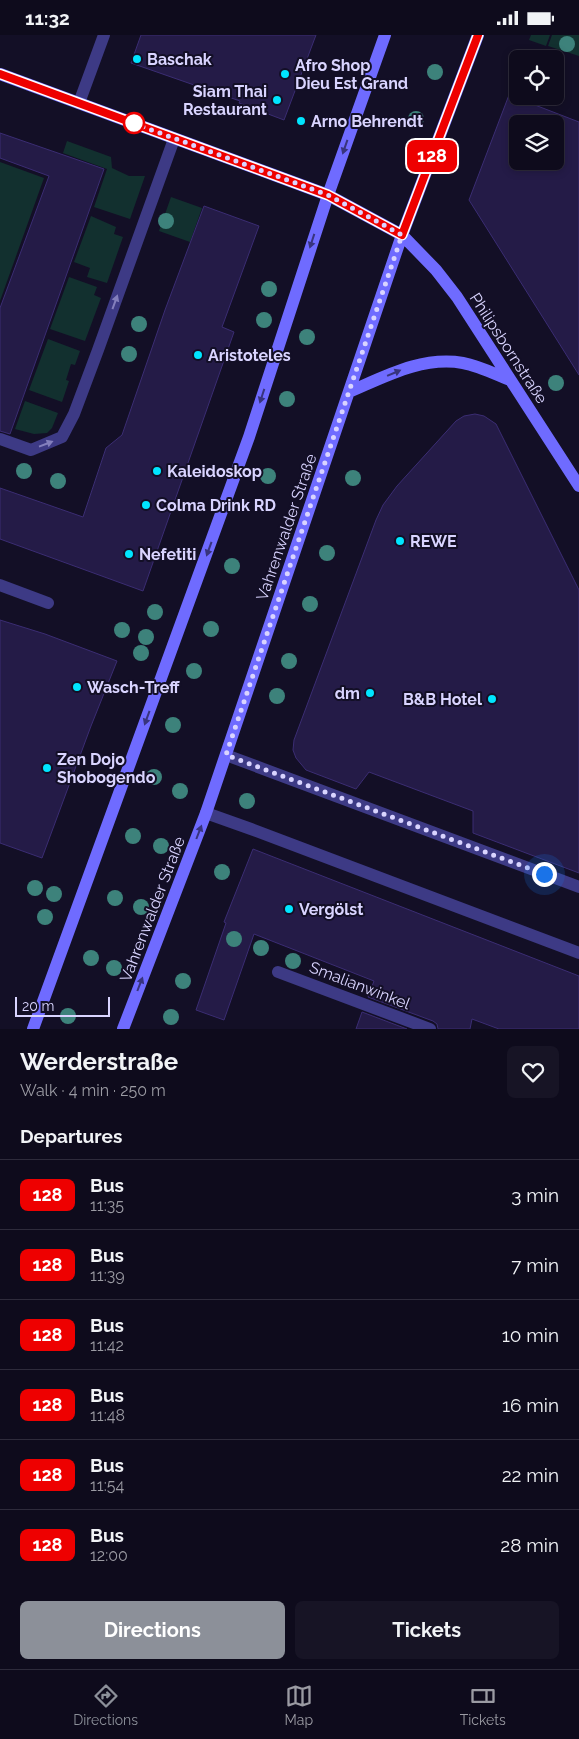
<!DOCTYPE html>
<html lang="en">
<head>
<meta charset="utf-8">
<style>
  body { margin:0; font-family:Raleway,sans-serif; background:#171425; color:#f1f3f6; height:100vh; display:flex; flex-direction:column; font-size:19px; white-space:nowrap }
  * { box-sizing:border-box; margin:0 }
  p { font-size:16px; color:#9b9ba3 }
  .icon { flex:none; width:28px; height:28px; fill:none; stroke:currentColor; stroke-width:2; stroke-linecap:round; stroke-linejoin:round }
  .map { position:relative; height:994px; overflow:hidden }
  .panel { display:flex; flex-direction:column; background:#0e0b1c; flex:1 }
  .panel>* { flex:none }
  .badge { padding:0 10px; border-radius:8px; font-size:18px; line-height:32px }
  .tools { position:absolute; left:509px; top:15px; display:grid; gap:10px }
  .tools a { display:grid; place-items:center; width:55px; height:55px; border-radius:8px; background:#0e0b1c; box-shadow:0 2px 8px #0003,0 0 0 1px #2e2b3b; font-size:25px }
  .scale { position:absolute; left:15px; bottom:12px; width:95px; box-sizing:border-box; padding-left:5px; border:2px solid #d9d4ff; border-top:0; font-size:14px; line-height:18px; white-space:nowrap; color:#d9d4ff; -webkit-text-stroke:4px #130f26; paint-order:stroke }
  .you { position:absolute; width:25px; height:25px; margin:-12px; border:4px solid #fff; border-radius:50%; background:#1a73e8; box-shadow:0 0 0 8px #1a73e833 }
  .map>.badge { position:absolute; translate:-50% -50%; box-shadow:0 0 0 2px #fff }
  h2 { padding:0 20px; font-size:19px; line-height:45px }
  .round { display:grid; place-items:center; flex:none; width:52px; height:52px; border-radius:8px; background:#171425 }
  .headline { display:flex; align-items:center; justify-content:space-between; height:85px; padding:0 20px }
  h1 { font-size:24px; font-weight:700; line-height:38px }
  .action { display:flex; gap:10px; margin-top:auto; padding:10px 20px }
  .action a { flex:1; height:58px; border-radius:8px; background:#8c9099; color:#fff; font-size:20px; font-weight:700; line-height:58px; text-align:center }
  .action a+a { background:#171425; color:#f1f3f6 }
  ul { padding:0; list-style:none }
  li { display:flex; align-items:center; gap:15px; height:70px; padding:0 20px; border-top:1px solid #2e2b3b }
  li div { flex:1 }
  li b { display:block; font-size:19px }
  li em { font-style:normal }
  li .badge { min-width:55px; font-weight:700; text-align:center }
  .status { display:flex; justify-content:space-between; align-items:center; height:35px; padding:0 25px; background:#0e0b1c; direction:ltr }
  .status svg { height:14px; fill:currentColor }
  .dock { display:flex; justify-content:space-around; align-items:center; height:70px; border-top:1px solid #2e2b3b; background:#0e0b1c; font-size:14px; color:#9b9ba3 }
  .dock a { display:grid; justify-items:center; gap:2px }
  .dock .on { color:#8c9099 }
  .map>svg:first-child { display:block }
  .green { fill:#12302f }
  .building { fill:#241b47; stroke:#3b2d73; fill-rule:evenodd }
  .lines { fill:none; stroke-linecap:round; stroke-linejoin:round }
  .lane { stroke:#3d3a85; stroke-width:12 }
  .street { stroke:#3d3a85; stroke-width:12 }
  .secondary { stroke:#6f6bff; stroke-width:12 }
  .tree { fill:#3d827b }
  .oneway { fill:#38347d }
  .oneway2 { fill:#837fbc }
  .line-casing { stroke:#fff; stroke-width:11 }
  .line { stroke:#e00; stroke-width:8 }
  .walk { stroke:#d9d4ff; stroke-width:5; stroke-dasharray:0 9 }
  .poi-dot { fill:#00e5ff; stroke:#130f26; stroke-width:2 }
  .stop-dot { fill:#fff; stroke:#e00; stroke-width:2.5 }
  .labels { text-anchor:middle; stroke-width:4; stroke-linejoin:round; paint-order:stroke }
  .poi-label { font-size:16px; font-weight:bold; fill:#d9d4ff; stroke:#130f26; text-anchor:start }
  .street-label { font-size:16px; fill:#d9d4ff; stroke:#130f26 }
</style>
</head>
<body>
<div class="status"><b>11:32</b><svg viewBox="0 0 49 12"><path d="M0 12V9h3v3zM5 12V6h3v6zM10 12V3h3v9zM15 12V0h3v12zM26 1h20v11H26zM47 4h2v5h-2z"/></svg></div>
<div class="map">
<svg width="579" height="994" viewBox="0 0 579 994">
  <rect width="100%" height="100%" fill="#130f26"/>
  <path class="green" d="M531,0H550L546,11L529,5Z
    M552,0H579V21L548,11Z
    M67,106L111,122L112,133L129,141H145L130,184L94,172L107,134L63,118Z
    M0,127L44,143L0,266Z
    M171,162L202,173L190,207L159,196Z
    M91,181L116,192L114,199L123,202L107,248L87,242L90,233L74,227Z
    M69,242L97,252L94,260L101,263L85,306L50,294Z
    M48,304L80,316L75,330L71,329L66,345L69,346L62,367L29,355Z
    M25,366L58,378L52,393L47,398L34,399L15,394Z"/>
  <path class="building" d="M141,0H316L284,85L239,68L240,66L131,28Z
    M509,60L579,87V340L469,165ZM518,89H555V126H518Z
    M0,98L104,134L10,399L0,396V273L49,141L0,123Z
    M204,171L259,191L222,292L234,297L143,556L0,504V453L83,482L106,413L122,400L165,275Z
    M475,379L484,381L496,389L579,555V838L473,798V776L369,737L356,754L306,735L296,723L293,715L294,705L376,485L383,470L397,451L456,386L464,381Z
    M0,585L45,599L117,626L91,691L42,823L0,808Z
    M253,814L579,941V994H499L472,984L470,994H438L437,989L433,986L368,962L374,946L254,899L224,985L196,975L226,888L224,887Z
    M362,977L407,994H356Z"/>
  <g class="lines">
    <path class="lane" d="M0,404L31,415L62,402L74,379L98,315L174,104
      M226,720L579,852
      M206,778L251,794L579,918"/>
    <path class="street" d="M79,68L104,0
      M0,550L48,568
      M278,937L430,994"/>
    <path class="secondary" d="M0,39L328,160L402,200L436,235L457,262L579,451
      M349,357C386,341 422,321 463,328C479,331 495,339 510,345
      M33,994L249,402L328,160L385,0
      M123,994L206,778L402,200L478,0"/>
  </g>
  <g class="tree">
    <circle cx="567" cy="9" r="8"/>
    <circle cx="435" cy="37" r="8"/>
    <circle cx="416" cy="84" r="8"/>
    <circle cx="166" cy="186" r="8"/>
    <circle cx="269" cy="254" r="8"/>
    <circle cx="264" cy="285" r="8"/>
    <circle cx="139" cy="289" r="8"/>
    <circle cx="307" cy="302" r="8"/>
    <circle cx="129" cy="319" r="8"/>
    <circle cx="556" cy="348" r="8"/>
    <circle cx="287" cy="364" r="8"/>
    <circle cx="24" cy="436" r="8"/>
    <circle cx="268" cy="441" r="8"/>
    <circle cx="353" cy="443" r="8"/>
    <circle cx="58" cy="446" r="8"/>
    <circle cx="327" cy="518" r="8"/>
    <circle cx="232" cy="531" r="8"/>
    <circle cx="310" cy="569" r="8"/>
    <circle cx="155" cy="577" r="8"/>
    <circle cx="211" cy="594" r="8"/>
    <circle cx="122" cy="595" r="8"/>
    <circle cx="146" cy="602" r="8"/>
    <circle cx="141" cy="618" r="8"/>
    <circle cx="289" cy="626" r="8"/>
    <circle cx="194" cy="636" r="8"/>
    <circle cx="277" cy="661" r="8"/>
    <circle cx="173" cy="690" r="8"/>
    <circle cx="154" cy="742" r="8"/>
    <circle cx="180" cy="756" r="8"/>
    <circle cx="247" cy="766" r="8"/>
    <circle cx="133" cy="801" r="8"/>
    <circle cx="161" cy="811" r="8"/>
    <circle cx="222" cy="837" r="8"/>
    <circle cx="35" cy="853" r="8"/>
    <circle cx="54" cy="859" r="8"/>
    <circle cx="115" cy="863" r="8"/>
    <circle cx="141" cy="872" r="8"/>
    <circle cx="45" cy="882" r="8"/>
    <circle cx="234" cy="904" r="8"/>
    <circle cx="261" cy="913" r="8"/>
    <circle cx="91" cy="923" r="8"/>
    <circle cx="293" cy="926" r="8"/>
    <circle cx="114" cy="933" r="8"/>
    <circle cx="183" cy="946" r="8"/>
    <circle cx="68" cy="981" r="8"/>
    <circle cx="171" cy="982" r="8"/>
  </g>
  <defs><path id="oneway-solid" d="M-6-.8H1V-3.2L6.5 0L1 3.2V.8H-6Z" transform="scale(1.25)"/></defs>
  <g class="oneway">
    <use href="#oneway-solid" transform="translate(345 112) rotate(109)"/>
    <use href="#oneway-solid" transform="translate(312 206) rotate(108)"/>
    <use href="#oneway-solid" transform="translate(394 338) rotate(-23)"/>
    <use href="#oneway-solid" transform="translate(262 361) rotate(108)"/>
    <use href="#oneway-solid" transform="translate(209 514) rotate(110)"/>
    <use href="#oneway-solid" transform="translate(147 683) rotate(110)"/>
    <use href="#oneway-solid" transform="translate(199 797) rotate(-69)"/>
    <use href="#oneway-solid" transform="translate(140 949) rotate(-69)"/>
  </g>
  <g class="oneway2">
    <use href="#oneway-solid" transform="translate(115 267) rotate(-70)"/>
    <use href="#oneway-solid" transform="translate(46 409) rotate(-21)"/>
  </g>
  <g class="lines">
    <g class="line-casing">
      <path id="line" d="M0,39L328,160L402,200L478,0"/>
    </g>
    <use href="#line" class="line"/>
    <path class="walk" d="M134,88L130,87L328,160L402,200L226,720L544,839"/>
  </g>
  <g class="poi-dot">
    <circle cx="137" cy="24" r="5"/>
    <circle cx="285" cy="39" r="5"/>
    <circle cx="277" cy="65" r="5"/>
    <circle cx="301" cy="86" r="5"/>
    <circle cx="198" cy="320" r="5"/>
    <circle cx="157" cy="436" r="5"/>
    <circle cx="146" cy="470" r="5"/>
    <circle cx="400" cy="506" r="5"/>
    <circle cx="129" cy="519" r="5"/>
    <circle cx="77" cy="652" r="5"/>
    <circle cx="370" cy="658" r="5"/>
    <circle cx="492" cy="664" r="5"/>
    <circle cx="47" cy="733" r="5"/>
    <circle cx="289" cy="874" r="5"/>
  </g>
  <circle class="stop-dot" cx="134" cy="88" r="10"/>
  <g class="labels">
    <g class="poi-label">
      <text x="147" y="30">Baschak</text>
      <text x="295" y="36">Afro Shop<tspan x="295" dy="18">Dieu Est Grand</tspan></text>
      <text x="267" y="62" text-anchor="end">Siam Thai<tspan x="267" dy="18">Restaurant</tspan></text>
      <text x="311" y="92">Arno Behrendt</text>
      <text x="208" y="326">Aristoteles</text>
      <text x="167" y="442">Kaleidoskop</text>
      <text x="156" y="476">Colma Drink RD</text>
      <text x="410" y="512">REWE</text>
      <text x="139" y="525">Nefetiti</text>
      <text x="87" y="658">Wasch-Treff</text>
      <text x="360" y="664" text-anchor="end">dm</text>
      <text x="482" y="670" text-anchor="end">B&amp;B Hotel</text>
      <text x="57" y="730">Zen Dojo<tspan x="57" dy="18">Shobogendo</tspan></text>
      <text x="299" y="880">Vergölst</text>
    </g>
    <g class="street-label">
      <text transform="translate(509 313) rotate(57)" y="6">Philipsbornstraße</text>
      <text transform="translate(286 492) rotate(-71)" y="6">Vahrenwalder Straße</text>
      <text transform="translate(152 874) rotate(-69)" y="6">Vahrenwalder Straße</text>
      <text transform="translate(360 950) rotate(21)" y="6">Smalianwinkel</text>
    </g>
  </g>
</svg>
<div class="tools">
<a><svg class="icon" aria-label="locate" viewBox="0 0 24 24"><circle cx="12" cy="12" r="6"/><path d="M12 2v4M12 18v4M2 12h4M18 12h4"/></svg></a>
<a><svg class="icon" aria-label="layers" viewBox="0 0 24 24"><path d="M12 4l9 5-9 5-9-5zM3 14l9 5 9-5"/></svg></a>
</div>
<div class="scale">20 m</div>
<div class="you" style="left:544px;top:839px"></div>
<b class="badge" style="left:432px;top:121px;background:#e00;color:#fff">128</b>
</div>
<section class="panel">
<div class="headline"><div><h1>Werderstraße</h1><p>Walk · 4 min · 250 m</p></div><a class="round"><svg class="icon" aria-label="heart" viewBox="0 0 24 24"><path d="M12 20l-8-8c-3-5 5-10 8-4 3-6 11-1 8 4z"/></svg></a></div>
<h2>Departures</h2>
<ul>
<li><span class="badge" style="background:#e00;color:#fff">128</span><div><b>Bus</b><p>11:35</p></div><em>3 min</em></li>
<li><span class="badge" style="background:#e00;color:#fff">128</span><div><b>Bus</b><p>11:39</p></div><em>7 min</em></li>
<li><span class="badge" style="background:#e00;color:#fff">128</span><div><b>Bus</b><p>11:42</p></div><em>10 min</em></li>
<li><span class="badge" style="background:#e00;color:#fff">128</span><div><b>Bus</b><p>11:48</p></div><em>16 min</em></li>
<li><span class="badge" style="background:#e00;color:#fff">128</span><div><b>Bus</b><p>11:54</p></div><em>22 min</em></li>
<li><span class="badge" style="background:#e00;color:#fff">128</span><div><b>Bus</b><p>12:00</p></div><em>28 min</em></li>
</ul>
<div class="action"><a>Directions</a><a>Tickets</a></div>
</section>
<nav class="dock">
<a class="on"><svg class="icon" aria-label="directions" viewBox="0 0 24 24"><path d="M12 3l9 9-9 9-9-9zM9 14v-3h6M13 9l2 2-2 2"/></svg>Directions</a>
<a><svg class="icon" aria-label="map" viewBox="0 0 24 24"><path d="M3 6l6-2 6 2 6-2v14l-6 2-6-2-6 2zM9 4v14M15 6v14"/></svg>Map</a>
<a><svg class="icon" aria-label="tickets" viewBox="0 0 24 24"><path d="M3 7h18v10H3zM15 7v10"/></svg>Tickets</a>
</nav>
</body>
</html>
